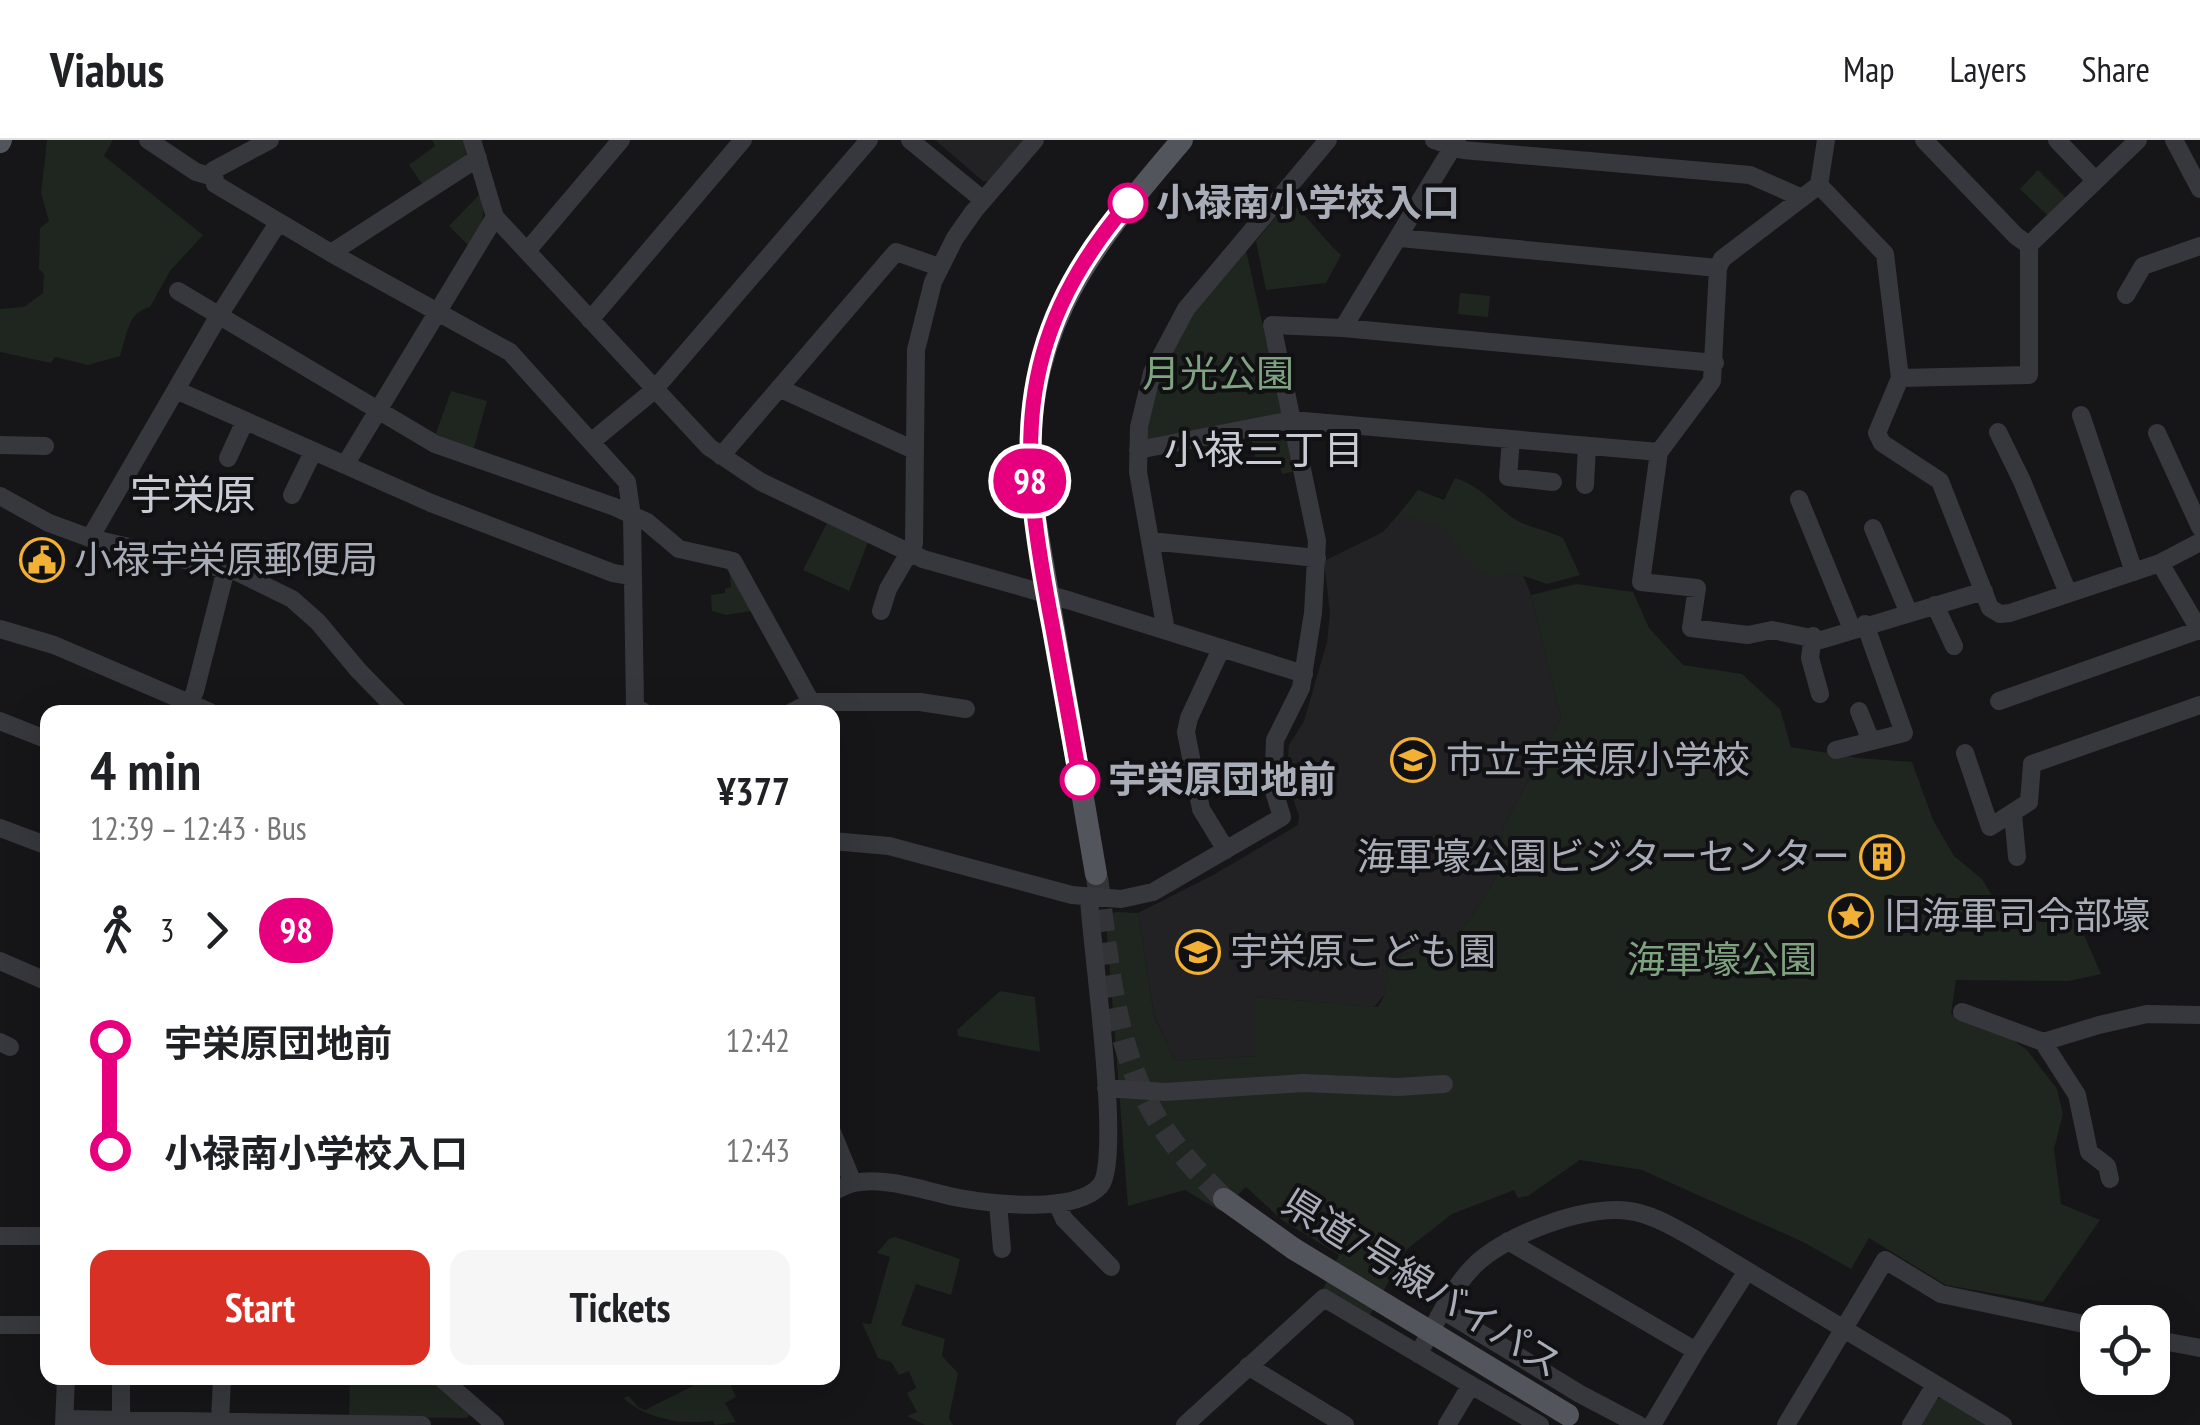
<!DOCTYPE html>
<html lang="en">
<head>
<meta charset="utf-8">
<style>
  body { margin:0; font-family:"PT Sans Narrow","Noto Sans JP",sans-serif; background:#f6f6f6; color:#202124; height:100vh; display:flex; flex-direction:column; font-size:38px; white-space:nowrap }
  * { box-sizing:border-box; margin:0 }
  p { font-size:32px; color:#757577 }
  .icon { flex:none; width:55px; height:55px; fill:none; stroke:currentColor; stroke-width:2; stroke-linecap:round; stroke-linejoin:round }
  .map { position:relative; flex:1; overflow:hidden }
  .panel { position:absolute; left:40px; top:565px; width:800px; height:680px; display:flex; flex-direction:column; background:#fff; border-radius:20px; box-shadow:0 10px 40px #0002 }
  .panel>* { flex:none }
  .badge { padding:0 20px; border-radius:32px; font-size:35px; line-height:65px }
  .controls { position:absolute; left:2080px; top:1165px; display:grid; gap:20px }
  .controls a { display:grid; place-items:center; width:90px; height:90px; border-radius:20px; background:#fff; box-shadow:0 10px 40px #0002; font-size:50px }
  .map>.badge { position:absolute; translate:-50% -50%; box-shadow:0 0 0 5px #fff }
  .legs { display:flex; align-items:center; gap:15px; height:110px; padding:0 50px; font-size:32px }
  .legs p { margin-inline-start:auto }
  .head { display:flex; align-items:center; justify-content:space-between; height:170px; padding:0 50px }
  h1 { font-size:55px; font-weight:800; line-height:75px }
  .button { display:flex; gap:20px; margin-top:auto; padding:20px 50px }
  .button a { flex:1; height:115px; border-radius:20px; background:#d93025; color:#fff; font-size:40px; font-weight:800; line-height:115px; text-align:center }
  .button a+a { background:#f6f6f6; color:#202124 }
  ul { padding:0 50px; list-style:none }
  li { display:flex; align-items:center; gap:35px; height:110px; font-size:38px }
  li i { display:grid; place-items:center; width:15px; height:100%; margin:0 12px; background:currentColor }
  li i::after { content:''; width:25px; height:25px; margin:-12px; border:8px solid; border-radius:50%; background:#fff }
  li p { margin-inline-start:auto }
  li:first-child i { background:linear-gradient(#0000 50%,currentColor 0) }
  li:last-child i { background:linear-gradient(currentColor 50%,#0000 0) }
  header { display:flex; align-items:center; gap:60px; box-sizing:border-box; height:140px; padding:0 50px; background:#fff; border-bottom:2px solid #e0e0e0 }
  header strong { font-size:48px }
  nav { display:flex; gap:55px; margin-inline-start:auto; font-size:35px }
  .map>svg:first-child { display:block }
  .built { fill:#222225 }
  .green { fill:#1e261f }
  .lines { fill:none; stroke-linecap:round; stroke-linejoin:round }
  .major-tunnel { stroke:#333438; stroke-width:22; stroke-dasharray:22 11; stroke-linecap:butt }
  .minor { stroke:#37383d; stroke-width:18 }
  .major { stroke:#53555c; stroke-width:22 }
  .major-bridge { stroke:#53555c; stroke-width:22 }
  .line-1-casing { stroke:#fff; stroke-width:22 }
  .line-1 { stroke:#e6007e; stroke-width:15 }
  .stop-1-dot { fill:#fff; stroke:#e6007e; stroke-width:5 }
  .labels { text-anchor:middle; stroke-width:8; stroke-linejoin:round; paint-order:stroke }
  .stop-label { font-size:38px; font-weight:bold; fill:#a8adb8; stroke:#111113; text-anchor:start }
  .park-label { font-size:38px; fill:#7fa381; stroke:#111113 }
  .poi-label { font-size:38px; fill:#a8adb8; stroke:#111113; text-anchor:start }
  .street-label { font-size:38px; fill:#a8adb8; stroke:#111113 }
  .neighbourhood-label { font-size:40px; fill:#c9ccd4; stroke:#111113 }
  .quarter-label { font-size:42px; fill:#c9ccd4; stroke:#111113 }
</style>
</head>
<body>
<header>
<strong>Viabus</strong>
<nav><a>Map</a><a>Layers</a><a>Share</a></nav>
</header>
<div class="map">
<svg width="2200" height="1285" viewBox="0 0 2200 1285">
  <rect width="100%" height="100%" fill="#161618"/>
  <path class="built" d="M935,0H1024L989,41H983Z
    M1411,360L1521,430L1531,455L1561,578L1504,686L1497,736L1471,778L1448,804L1405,814L1389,824L1385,854L1374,867L1256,857L1257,916L1175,921L1154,875L1138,773L1215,734L1298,685L1299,676L1286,638L1289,605L1304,581L1327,502L1330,473L1324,421L1383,392Z"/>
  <path class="green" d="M47,0H113L104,16L203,95L170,131L150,167C127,172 127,196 120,216L88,225L55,217L51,223L0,212V169L24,167L43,153L44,134L39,129L40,88L49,81L41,53Z
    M432,0H464L466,16L422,44L409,25L435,6Z
    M2038,30L2068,60L2049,77L2020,49Z
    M481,53C487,77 482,85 468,105L449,86Z
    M1289,61C1310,78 1321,97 1341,115L1326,143L1266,150L1256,101Z
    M1246,110L1282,273L1275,279L1150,302L1146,297L1160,233L1183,185Z
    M1460,153L1490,156L1488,177L1458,174Z
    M451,251L487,261L473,311L435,296Z
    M1282,295L1286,297L1296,331L1282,334L1279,323L1257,327L1252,301Z
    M1455,338C1480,345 1495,366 1516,380C1528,387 1549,391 1563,398L1580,435L1547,444L1518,434L1489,437L1470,425L1443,388L1399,374L1418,350L1444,360Z
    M827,383L868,402L849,451L803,430Z
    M729,429L751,471L726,475L712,471L711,455L725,453V449L731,447Z
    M1576,444L1633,452L1649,488L1683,525L1742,534L1780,569L1791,607L1858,618L1912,622L1933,680L1954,716L1982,739L2007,781L2077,779L2101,834L2069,841L1956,840L1951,874L2002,892L2027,910L2057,949L2063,974L2054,1009L2061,1064L2100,1080L2043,1162L1946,1145L1869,1098L1851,1129L1803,1102L1642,1030L1580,1020L1528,1056L1518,1058L1514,1050L1452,1074L1406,1110L1369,1177L1323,1149L1339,1115L1282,1080L1246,1047L1220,1071L1185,1050L1128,1066L1106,781L1115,772L1138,773L1154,876L1175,921L1256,916V857L1378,867L1385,854L1388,824L1405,814L1448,804L1471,778L1497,736L1504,686L1561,578L1531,455Z
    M1000,851L1035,857L1040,912L958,896L957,890Z
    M895,1097L960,1119L951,1155L916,1144L901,1185L945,1199L942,1216L958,1233L949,1278L953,1285H925L907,1276L917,1272L907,1253L916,1248L909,1231L899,1235L891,1222L878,1218L862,1183L871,1184L890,1117L877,1113L889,1099Z
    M350,1238H431L471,1272L467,1278L349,1277Z
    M692,1238H727L736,1257L725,1263L736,1282L715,1285L713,1281C681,1285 647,1279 623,1258L629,1256L638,1267L645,1270L695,1245Z
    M1945,1257L1994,1285H1919L1934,1260Z"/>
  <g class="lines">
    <path class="major-tunnel" d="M1097,737C1107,809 1112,889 1144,955C1163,995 1193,1028 1224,1059"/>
    <path class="minor" d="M148,0L196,32L214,37
      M270,0L214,30L215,44L331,113L510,212L627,342L632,376L635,567L644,572
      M472,0L495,77L709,307L761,342L923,419L1071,461L1304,534
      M910,0L983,60
      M1434,0L1463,10L1750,35L1802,58
      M1826,0L1819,45L1722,119L1718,128L1712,241L1659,312L1641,442L1697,448L1691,488L1748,495L1772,490L1821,500L1984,451
      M1924,0L2016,96L2029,105
      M2057,0L2095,40
      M2174,0L2200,49
      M1819,45L1885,114L1900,238L1877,293L1882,303L1940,341L1990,468L2000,474L2010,473L2160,423L2200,402
      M1400,98L1718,128
      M527,111L621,0
      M331,113L478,18
      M178,151L435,304L615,367L647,382L679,409L733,421L811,562
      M2126,155L2143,126L2200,106
      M590,180L743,0
      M1343,188L1457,0
      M1900,238L2029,235V105L2138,0
      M779,248L914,310
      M176,250L431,363L613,433L631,436
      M2081,275L2134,432
      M1998,292L2022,341L2068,453
      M2157,293L2200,387
      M1511,299L1508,337L1553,342
      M591,302L653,251L869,0
      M0,305L45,306
      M1138,310L1292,280L1659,312
      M721,316L896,112L939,127
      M228,318L245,281
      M345,325L495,77
      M1585,345L1587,306
      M292,355L313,312
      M0,356L49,383L90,398L237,432L292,459L318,482L358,530L399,572
      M1799,359L1852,489
      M1873,388L1908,471
      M90,398L218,177L278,83
      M1150,401L1317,418
      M2160,423L2200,491
      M1935,465L1954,506
      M881,471L888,449L914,404L916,210L933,142L955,98L974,71L1035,0
      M0,489L54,505L210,572
      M1166,491L1138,332L1139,287L1152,233L1186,169L1328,0
      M1813,496L1810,518L1820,554
      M1221,509L1189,578L1186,592L1201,669L1226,710
      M1999,561L2199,490
      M1859,571L1871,601
      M186,572L195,551L226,429
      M792,572L811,562H920L966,569
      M0,581L48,600
      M1836,610L1904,593L1865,484
      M1965,613L1990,687L2029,662L2032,624L2200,565
      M2013,674L2017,717
      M0,688L48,706
      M832,701L889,706L1072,755L1121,759L1153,752L1282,677L1273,648L1275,600L1301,548L1313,473L1317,401L1272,185L1343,188L1715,223
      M0,821L48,842
      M1962,872L2043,902L2099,885L2147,874L2200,875
      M0,902L10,907
      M2043,902L2077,955L2089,1012L2107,1026L2110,1039
      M1106,948L1165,952L1303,943L1398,947L1444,944
      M832,992L853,1043
      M832,1052C839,1049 847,1044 854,1043C886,1036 928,1052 959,1058C993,1064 1075,1074 1100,1046C1123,1020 1091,804 1089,758
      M1057,1063L1064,1079L1111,1127
      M998,1064L1002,1109
      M0,1096H48
      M1508,1101L1696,1211L1747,1131
      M1444,1171L1580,1254L1639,1285
      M0,1185H48
      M2152,1199L2200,1208
      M1418,1214C1435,1186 1449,1152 1472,1128C1501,1096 1586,1064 1629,1071C1652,1074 1673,1087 1693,1098L2003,1285
      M1248,1226L1345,1285
      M121,1238V1279
      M441,1238L495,1285
      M1471,1245L1540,1285
      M65,1279L422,1285
      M220,1281L222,1238
      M64,1285L66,1238
      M1185,1285L1324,1158L1471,1245L1447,1285
      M1652,1285L1696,1211
      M1786,1285L1885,1120L1941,1154L2098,1187
      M1911,1285L1935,1245"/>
    <path class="major" d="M0,2L1,0
      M1096,734L1032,360C1018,197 1081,118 1182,0
      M1224,1059L1294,1109"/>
    <path class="major-bridge" d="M1294,1109L1568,1275"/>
  </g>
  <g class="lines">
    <g class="line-1-casing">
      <path id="line-1" d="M1080,640C1071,589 1062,539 1053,489C1020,318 1008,204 1128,63"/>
    </g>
    <use href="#line-1" class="line-1"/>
  </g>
  <defs>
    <g id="civic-ring" transform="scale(2.25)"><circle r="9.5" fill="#111113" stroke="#f2b134" stroke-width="1.5"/><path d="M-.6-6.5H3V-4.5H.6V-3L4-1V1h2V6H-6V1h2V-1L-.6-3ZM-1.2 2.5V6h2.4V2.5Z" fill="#f2b134"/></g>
    <g id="school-ring" transform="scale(2.25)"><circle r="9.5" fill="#111113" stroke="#f2b134" stroke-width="1.5"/><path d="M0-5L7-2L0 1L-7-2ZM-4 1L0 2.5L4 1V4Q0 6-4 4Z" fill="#f2b134"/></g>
    <g id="building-ring" transform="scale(2.25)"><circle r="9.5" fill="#111113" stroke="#f2b134" stroke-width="1.5"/><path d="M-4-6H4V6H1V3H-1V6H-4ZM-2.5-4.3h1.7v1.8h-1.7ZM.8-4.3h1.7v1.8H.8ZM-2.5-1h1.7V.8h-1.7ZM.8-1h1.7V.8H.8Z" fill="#f2b134"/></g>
    <g id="sight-ring" transform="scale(2.25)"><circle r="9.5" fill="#111113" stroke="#f2b134" stroke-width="1.5"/><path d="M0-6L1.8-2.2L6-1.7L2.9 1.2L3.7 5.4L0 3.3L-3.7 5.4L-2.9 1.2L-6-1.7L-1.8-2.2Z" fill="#f2b134"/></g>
  </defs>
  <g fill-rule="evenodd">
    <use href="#civic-ring" x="42" y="420"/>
    <use href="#school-ring" x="1413" y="620"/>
    <use href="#building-ring" x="1882" y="717"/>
    <use href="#sight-ring" x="1851" y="776"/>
    <use href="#school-ring" x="1198" y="812"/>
  </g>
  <g class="stop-1-dot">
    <circle cx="1128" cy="63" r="18"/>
    <circle cx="1080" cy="640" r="18"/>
  </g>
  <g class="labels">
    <g class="stop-label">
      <text x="1156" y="76">小禄南小学校入口</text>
      <text x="1108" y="653">宇栄原団地前</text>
    </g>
    <g class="park-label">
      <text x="1218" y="247">月光公園</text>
      <text x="1722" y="833">海軍壕公園</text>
    </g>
    <g class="poi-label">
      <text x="74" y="433">小禄宇栄原郵便局</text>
      <text x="1446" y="633">市立宇栄原小学校</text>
      <text x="1850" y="730" text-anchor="end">海軍壕公園ビジターセンター</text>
      <text x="1884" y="789">旧海軍司令部壕</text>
      <text x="1230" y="825">宇栄原こども園</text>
    </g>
    <g class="street-label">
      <text transform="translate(1422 1143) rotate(32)" y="13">県道7号線バイパス</text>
    </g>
    <g class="neighbourhood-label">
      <text x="1264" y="324">小禄三丁目</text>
    </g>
    <g class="quarter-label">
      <text x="193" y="370">宇栄原</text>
    </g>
  </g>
</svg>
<div class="controls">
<a><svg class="icon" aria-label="locate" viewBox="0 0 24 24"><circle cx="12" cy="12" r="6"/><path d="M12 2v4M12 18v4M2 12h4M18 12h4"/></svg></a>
</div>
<b class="badge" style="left:1030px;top:341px;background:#e6007e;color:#fff">98</b>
<section class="panel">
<div class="head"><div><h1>4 min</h1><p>12:39 – 12:43 · Bus</p></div><b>¥377</b></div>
<div class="legs"><svg class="icon" aria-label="walk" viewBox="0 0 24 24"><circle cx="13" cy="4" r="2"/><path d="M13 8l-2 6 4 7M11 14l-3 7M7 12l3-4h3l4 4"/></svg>3<svg class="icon" aria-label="forward" viewBox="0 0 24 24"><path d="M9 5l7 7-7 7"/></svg><b class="badge" style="background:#e6007e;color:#fff">98</b></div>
<ul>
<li><i style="color:#e6007e"></i><b>宇栄原団地前</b><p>12:42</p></li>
<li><i style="color:#e6007e"></i><b>小禄南小学校入口</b><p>12:43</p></li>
</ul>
<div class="button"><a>Start</a><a>Tickets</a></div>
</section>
</div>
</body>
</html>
